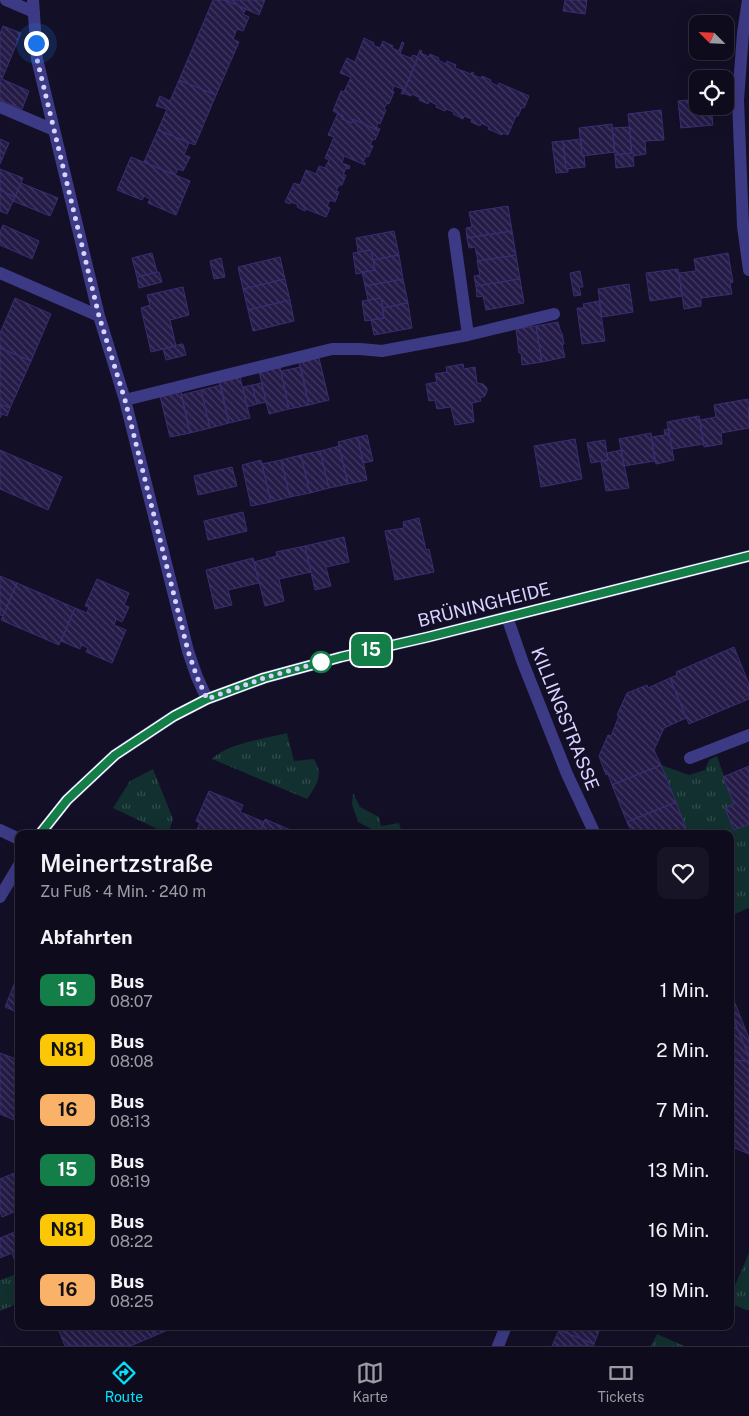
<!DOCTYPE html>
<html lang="de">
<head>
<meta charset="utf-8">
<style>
  body { margin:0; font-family:"Public Sans",sans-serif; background:#171425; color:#f1f3f6; height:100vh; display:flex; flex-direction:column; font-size:19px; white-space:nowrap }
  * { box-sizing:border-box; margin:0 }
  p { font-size:16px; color:#9b9ba3 }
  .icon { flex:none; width:28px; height:28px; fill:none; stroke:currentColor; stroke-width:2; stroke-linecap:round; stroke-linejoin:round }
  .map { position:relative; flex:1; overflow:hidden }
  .panel { position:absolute; left:15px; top:830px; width:719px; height:500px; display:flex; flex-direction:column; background:#0e0b1c; border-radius:10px; box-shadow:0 5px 20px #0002,0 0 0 1px #2e2b3b }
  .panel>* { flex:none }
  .badge { padding:0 10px; border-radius:8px; font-size:18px; line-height:32px }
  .needle { width:32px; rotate:294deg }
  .fabs { position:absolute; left:689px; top:15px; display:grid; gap:10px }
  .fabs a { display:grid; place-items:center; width:45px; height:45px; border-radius:10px; background:#0e0b1c; box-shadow:0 5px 20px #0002,0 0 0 1px #2e2b3b; font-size:25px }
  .you { position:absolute; width:25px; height:25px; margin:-12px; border:4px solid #fff; border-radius:50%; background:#1a73e8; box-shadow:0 0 0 8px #1a73e833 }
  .map>.badge { position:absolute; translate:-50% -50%; box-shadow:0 0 0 2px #fff }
  h2 { padding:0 25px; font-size:19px; line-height:45px }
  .round { display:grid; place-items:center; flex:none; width:52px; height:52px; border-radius:10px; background:#171425 }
  .summary { display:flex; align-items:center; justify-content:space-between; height:85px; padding:0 25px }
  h1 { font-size:24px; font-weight:600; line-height:38px }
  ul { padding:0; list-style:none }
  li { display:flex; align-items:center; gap:15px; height:60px; padding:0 25px }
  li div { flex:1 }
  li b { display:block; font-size:19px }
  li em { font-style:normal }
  li .badge { min-width:55px; font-weight:700; text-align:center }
  .dock { display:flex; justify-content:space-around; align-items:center; height:70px; border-top:1px solid #2e2b3b; background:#0e0b1c; font-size:14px; color:#9b9ba3 }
  .dock a { display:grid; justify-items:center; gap:2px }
  .dock .current { color:#00e5ff }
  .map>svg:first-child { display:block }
  .grass { fill:url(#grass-tufts) }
  .building { fill:url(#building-back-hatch); stroke:#3b2d73 }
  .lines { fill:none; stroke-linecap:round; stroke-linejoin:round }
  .pedestrian { stroke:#3d3a85; stroke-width:12 }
  .minor { stroke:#3d3a85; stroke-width:12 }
  .line-casing { stroke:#fff; stroke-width:11 }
  .line { stroke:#137e48; stroke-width:8 }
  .walk { stroke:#d9d4ff; stroke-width:5; stroke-dasharray:0 9 }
  .stop-dot { fill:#fff; stroke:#137e48; stroke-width:2.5 }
  .labels { text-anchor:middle; stroke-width:4; stroke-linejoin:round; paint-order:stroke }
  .street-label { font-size:18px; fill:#d9d4ff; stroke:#130f26 }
</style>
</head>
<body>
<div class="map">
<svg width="749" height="1346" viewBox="0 0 749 1346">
  <defs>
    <pattern id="grass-tufts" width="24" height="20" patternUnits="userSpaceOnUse" patternTransform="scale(1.25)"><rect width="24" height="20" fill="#12302f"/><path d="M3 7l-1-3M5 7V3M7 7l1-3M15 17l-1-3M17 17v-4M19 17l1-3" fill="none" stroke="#344d4e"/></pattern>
    <pattern id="building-back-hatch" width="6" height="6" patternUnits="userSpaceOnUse" patternTransform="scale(1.25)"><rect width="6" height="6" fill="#241b47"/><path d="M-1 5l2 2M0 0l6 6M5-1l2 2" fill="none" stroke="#433b63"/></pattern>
  </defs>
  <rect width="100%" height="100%" fill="#130f26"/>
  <path class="grass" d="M287,733L294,761L314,759C324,776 317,784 307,799L212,759C228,743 264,739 287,733Z
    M717,756L734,804L726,808L734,829L749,824V908L730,916V834H688L661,765L689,775L705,770L709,760Z
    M153,769L173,819L168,834L113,808L130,781Z
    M353,793L360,807L379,817L381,826L399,823L402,834H381L358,822L352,804Z
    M749,1253V1310H746L730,1303V1297Z
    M19,1273V1303L0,1311V1280Z
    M657,1334L684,1346H651Z"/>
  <path class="building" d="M213,0H225L246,9L243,14L249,17L243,31L237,29L233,39L239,42L216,95L179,80Z
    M225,0H265L259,15Z
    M565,0H587L585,14L563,11Z
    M3,26L21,33L2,79L29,91L22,109L0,100V34Z
    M364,38L374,43L373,45L380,48L383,41L393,46L392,48L399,51L402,42L404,43L400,54L411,58L413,55L418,57L403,94H401L403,89L394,86L392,91L394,92L389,104L387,103L384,109L386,110L380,124L378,123L376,127L380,129L379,131L353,119L352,123L342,119L343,116L333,111L341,91L344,92L351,77L340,73L347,58L355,62Z
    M420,50L422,51L421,53L429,57L430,54L439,58L438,60L446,64L447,61L456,65L455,68L471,74L472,72L474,73L473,75L481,78L482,76L491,80L490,82L498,86L499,83L529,96L524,108L522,107L518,116H516L508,135L503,133L502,135L488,129L489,127L481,123L480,126L471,122L472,119L464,116L463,119L453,114L454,112L446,109L445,111L436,107L437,105L429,101L428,104L419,100L420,98L412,94L411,96L403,93L418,57H417Z
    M179,80L216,95L195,145L158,130L167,109L156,106L160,96L170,101Z
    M698,99V106H711L713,125L681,128L678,101Z
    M661,110L664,140L645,141L646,154L633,156L634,166L616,168L615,155L632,153L628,114Z
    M338,113L343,116L342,119L352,123L353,119L379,131L375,140L373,139L370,145L373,146L368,157L366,156L363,162L365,163V165L344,156L342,163L350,166L349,169L346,168L343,175H346L342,185H339L336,191L339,192L335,202L330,200L327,206L330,208L326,217L306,209L305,211L297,207L298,205L291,202L290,204L285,202L294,183L300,185L306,170L316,174L319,166L325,168L329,160L325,158L334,137L328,135Z
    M612,124L615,152L582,156L579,128Z
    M629,127L632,153L615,155L612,128Z
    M158,130L189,143L184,155L190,157L183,171L178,169L175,175L144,162Z
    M0,139L9,143L0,164Z
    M581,139L582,156L584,155L585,167L566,169L563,141Z
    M563,141L566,169H568V172L556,173L552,142Z
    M131,157L190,181L176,215L148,203L150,199L144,196L142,200L117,190Z
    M0,169L23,178L15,197L0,190Z
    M21,183L58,198L50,216L13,201Z
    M0,190L15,197L7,214L0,211Z
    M508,206L512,231L467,238L466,228L472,227L469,212Z
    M3,225L39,241L32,259L0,245V232Z
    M394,231L399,255L373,260L371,250L358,252L356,238Z
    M512,231L516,255L478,261L475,247L469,248L467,238Z
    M371,250L375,270L356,274L353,253Z
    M152,253L157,272L137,277L132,258Z
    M728,253L733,282L730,283L732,294L701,298V306L684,309L679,273L696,271L694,259Z
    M399,255L403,279L365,286L362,272L375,270L373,260Z
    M516,255L520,279L476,286L474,276L480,275L477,261Z
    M280,257L285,279L243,289L238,267Z
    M221,258L225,277L214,279L210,261Z
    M678,269L682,296L650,301L646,273Z
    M580,271L583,287H579L581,295L574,296L570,273Z
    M157,272H159L162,282L139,288L137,277Z
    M285,279L290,300L248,310L243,289Z
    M403,279L408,303L383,308L381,298L368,300L365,286Z
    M520,279L524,303L486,310L483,296L477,297L476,286Z
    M629,284L633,312L602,317L598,289Z
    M183,287L189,315L170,320L176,346L151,352L141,308L150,305L147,295Z
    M15,298L51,314L31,361L0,348V333Z
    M381,298L384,318L365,321L362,301Z
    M290,300L294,321L253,331L248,310Z
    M599,301L605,341L582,344L577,308H584L583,304Z
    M408,303L412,328L374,335L371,320L384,318L383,308Z
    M558,322L561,333H562L564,344L562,345L565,357L542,362L536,326Z
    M536,326L542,362L522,365L521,353H519L516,329Z
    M181,344H183L186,355L166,360L163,349Z
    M0,348L31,361L10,408L0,404Z
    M319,358L329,400L309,405L299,363Z
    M463,364L464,369L475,367L477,383L483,384L487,388V391L485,396L480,398L481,401L472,403L474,422L455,425L451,407L437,409L435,400L429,401L426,384L437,382L435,374L447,372L446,367Z
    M280,367L289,409L269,414L259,372Z
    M301,367L309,405L289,409L281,371Z
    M240,377L250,418L229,423L219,382Z
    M262,383L266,402L257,404L252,385Z
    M221,385L229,423L210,428L201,390Z
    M252,385L257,404L247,407L243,387Z
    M201,390L210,428L190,433L181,395Z
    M181,391L190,433L170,437L160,396Z
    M748,399L749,428L721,433L722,444L704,447L700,420L716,417L714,405Z
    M0,404L10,408L7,416L2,414L0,418Z
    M699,416L704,444L672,449L667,422Z
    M668,429L674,460L656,464L651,437L665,435L664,430Z
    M651,433L655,461L624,466L619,439Z
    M367,435L373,461L363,463L358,437Z
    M358,437L367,480L348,484L338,442Z
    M575,439L582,479L541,487L534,446Z
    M605,440L608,460L591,463L587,443Z
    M339,446L348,484L329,488L320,451Z
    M0,450L62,477L48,510L0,489Z
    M621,450L629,488L606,491L601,461L608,460L607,453Z
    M320,451L329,488L310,493L301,455Z
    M301,455L310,493L290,497L281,460Z
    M261,460L271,502L251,506L242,465Z
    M281,460L290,497L271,502L262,464Z
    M232,467L237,486L198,495L194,476Z
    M243,512L247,531L208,540L204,521Z
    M419,518L426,550L429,549L434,572L395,580L385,531L404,528L403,522Z
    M344,537L349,562L326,567L331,586L315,590L305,546Z
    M305,546L311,572L279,579L284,601L265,606L254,562L277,556L276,552Z
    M253,558L259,583L228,590L232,605L215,609L206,570Z
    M0,576L17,583L3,616L0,615Z
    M97,579L129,593L124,605L129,607L122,622L116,619L114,625L126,630L112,663L86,652L88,648L81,645L80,649L61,641L75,608L87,613L89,607L85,606Z
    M17,583L75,608L59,645L1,620Z
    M734,647L749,684V699L689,724L670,678L677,675L676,672Z
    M670,678L686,718L664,728L654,750L661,765L612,785L608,774L606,775L599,756L608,735L611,736L619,716L617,715L627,693L647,685L648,688Z
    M661,765L676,802L627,822L612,785Z
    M749,766V824L734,830L725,808L734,804L723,777Z
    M209,791L243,805L240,812L264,822L259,834H195L200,823L196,821Z
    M676,802L688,834H630L632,833L627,822Z
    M265,819L300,834H259Z
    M19,972V1013L5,1007Z
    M730,991L749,1038V1057L730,1010Z
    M730,1010L749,1057V1061L730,1060Z
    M0,1053L19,1060V1122L0,1114Z
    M730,1060L749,1061V1154L730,1146Z
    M19,1171V1210L2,1217L0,1211V1179Z
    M19,1230V1269H18L12,1253L0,1258V1238Z
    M57,1326H150L154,1336L130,1346H65Z
    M150,1326H177L154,1336Z
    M560,1326H601L594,1344L559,1330Z
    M559,1330L594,1344L593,1346H552Z"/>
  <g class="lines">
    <path class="pedestrian" d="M690,758L749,735"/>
    <path class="minor" d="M6,0L34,12
      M33,0L37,59L99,316L125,400L188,651L197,677L207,699
      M748,0L743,33L738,100L743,226L749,270
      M0,107L54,130
      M0,273L99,316
      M468,335L554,314
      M125,400L332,349H360L382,351L468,335L454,234
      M507,617L523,663L567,774L595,834
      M0,830L19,839
      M40,834L67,800L115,755L174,716L207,699L264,678L341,657L428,637L749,556
      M0,897L19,865
      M498,1346L506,1326"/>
  </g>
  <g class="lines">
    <g class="line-casing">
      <path id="line" d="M40,834L67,800L115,755L174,716L207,699L264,678L341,657L428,637L749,556"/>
    </g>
    <use href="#line" class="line"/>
    <path class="walk" d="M36,43L37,59L99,316L125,400L188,651L197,677L207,699L264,678L321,662"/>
  </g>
  <circle class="stop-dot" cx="321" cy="662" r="10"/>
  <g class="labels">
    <g class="street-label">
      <text transform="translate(484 605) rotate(-14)" y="6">BRÜNINGHEIDE</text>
      <text transform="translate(565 719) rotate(68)" y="6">KILLINGSTRASSE</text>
    </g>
  </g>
</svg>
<div class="fabs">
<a><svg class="needle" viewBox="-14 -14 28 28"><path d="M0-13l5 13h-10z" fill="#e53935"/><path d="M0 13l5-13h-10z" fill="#9b9ba3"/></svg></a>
<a><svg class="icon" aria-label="locate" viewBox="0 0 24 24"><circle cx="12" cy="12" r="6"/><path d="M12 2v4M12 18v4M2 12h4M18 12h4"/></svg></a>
</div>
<div class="you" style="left:36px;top:43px"></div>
<b class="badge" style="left:371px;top:650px;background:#137e48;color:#fff">15</b>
<section class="panel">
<div class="summary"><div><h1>Meinertzstraße</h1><p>Zu Fuß · 4 Min. · 240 m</p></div><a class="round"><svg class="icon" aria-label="heart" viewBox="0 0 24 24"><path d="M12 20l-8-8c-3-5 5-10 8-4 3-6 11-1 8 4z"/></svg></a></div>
<h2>Abfahrten</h2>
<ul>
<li><span class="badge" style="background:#137e48;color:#fff">15</span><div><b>Bus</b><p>08:07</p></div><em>1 Min.</em></li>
<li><span class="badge" style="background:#fbc707;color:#111">N81</span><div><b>Bus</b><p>08:08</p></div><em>2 Min.</em></li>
<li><span class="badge" style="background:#f9b267;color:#111">16</span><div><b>Bus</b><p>08:13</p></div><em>7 Min.</em></li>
<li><span class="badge" style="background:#137e48;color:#fff">15</span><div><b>Bus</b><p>08:19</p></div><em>13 Min.</em></li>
<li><span class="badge" style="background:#fbc707;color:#111">N81</span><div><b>Bus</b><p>08:22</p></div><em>16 Min.</em></li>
<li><span class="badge" style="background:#f9b267;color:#111">16</span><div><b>Bus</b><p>08:25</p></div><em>19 Min.</em></li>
</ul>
</section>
</div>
<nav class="dock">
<a class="current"><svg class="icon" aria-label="directions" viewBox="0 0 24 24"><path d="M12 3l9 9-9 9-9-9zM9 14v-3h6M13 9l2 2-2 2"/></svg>Route</a>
<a><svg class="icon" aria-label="map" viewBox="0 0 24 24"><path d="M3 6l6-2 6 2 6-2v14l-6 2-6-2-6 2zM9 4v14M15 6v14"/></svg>Karte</a>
<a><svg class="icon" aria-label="tickets" viewBox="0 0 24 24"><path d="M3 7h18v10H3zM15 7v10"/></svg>Tickets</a>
</nav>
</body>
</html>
